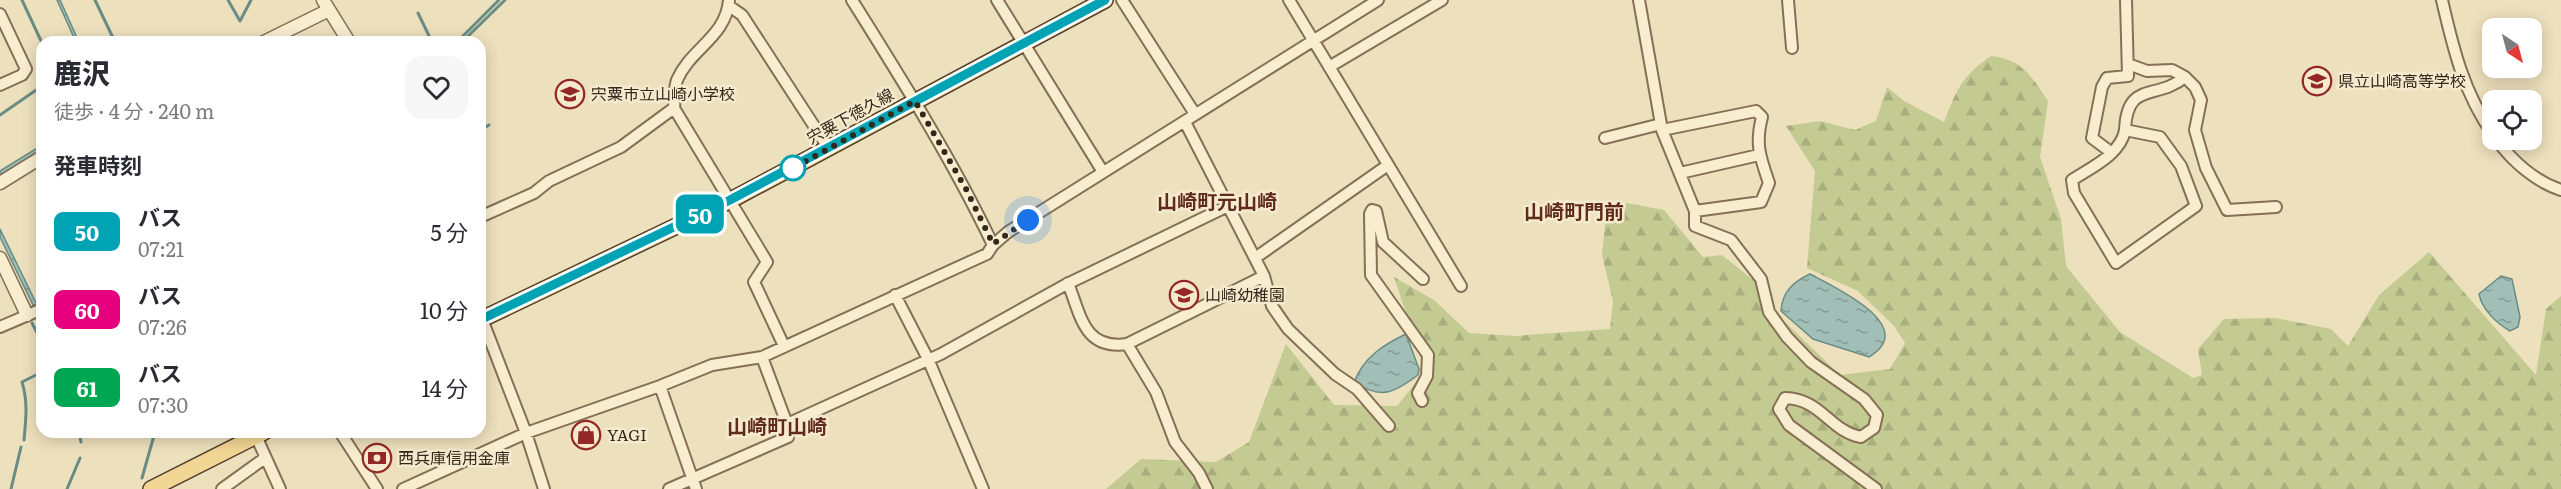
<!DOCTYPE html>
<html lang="ja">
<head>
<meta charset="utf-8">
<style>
  body { margin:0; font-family:Literata,"Noto Sans JP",serif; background:#f7f7f7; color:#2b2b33; height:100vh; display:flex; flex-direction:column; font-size:22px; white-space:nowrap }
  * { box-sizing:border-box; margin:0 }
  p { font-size:20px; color:#7c7c81 }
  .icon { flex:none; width:33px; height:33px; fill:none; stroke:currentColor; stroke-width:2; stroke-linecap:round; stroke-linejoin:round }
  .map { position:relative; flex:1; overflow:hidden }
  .drawer { position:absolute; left:36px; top:36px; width:450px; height:402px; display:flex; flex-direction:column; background:#fff; border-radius:18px; box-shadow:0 3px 15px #0003 }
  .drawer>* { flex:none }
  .badge { padding:0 12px; border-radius:9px; font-size:21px; line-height:39px }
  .needle { width:39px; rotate:144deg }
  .tools { position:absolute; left:2482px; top:18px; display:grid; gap:12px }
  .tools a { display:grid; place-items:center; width:60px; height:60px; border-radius:12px; background:#fff; box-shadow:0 3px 15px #0003; font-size:30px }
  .you { position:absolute; width:30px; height:30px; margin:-15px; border:4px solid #fff; border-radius:50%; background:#1a73e8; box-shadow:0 0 0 9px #1a73e833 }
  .map>.badge { position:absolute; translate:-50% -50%; box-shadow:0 0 0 3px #fff }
  h2 { padding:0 18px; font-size:22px; line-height:54px }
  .round { display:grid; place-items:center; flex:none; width:63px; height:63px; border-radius:18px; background:#f7f7f7 }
  .head { display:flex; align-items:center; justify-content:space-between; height:102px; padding:0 18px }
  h1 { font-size:28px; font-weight:800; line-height:45px }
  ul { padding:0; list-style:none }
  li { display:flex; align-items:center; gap:18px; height:78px; padding:0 18px }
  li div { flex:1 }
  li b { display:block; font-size:22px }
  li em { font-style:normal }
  li .badge { min-width:66px; font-weight:700; text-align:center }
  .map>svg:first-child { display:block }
  .forest { fill:url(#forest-firs) }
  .water { fill:url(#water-ripples); stroke:#698c84; stroke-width:1.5 }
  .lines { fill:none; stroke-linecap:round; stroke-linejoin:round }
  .stream { stroke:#698c84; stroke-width:3 }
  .minor-casing { stroke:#857056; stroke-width:14 }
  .tertiary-casing { stroke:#857056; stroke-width:15 }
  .primary-casing { stroke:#533e2b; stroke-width:18 }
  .minor { stroke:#f9edd0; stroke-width:10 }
  .tertiary { stroke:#f9edd0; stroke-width:12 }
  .primary { stroke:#f2d794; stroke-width:15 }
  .line-casing { stroke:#fff; stroke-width:14 }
  .line { stroke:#00a3b4; stroke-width:9 }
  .walk { stroke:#34281b; stroke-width:6; stroke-dasharray:0 10.8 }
  .stop-dot { fill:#fff; stroke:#00a3b4; stroke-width:3 }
  .labels { text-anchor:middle; stroke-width:5; stroke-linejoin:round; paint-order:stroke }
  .poi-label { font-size:16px; fill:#34281b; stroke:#f5eacd; text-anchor:start }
  .street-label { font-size:16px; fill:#34281b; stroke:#f5eacd }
  .quarter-label { font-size:20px; font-weight:bold; fill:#612b1b; stroke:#f5eacd }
</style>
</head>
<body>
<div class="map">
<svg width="2561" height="489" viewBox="0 0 2561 489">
  <defs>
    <pattern id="forest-firs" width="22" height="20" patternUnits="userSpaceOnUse" patternTransform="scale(1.5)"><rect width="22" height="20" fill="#c3cb92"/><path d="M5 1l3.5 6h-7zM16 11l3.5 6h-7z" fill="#a8ae7d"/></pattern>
    <pattern id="water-ripples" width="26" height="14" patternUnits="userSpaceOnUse" patternTransform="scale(1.5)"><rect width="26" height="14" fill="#a1bfb7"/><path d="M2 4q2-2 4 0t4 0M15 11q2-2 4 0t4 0" fill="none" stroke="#849b94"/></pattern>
  </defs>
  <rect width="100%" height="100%" fill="#ede0bd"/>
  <path class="forest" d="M1991,56C2022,59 2032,77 2048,101L2040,157L2061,219L2066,266L2120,332L2193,378L2202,375L2198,349L2224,319L2276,318L2331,329L2348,346L2379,295L2429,252L2536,375L2546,309L2561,296V489H1106L1141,459L1216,462L1249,442L1286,344L1334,405L1397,406L1425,371L1394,277L1434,300L1469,333L1515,336L1610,329L1613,301L1602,255L1606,216L1626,203L1664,210L1703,257L1722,255L1767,291L1764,306L1787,324L1840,375L1890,369L1905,343L1894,326L1858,291L1807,268L1815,171L1786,126L1820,121L1855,130L1876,121L1887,87L1904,101L1944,122C1957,89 1961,77 1991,56Z"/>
  <path class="water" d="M57,0H60L79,42H76Z
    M42,145V149L0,175V171Z
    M0,229L37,305H33L0,237Z
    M1810,274C1832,286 1921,326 1869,357L1813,339L1781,311C1782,292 1793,282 1810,274Z
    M2501,276L2512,279L2520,317L2518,327L2510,331C2496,323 2482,309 2479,294Z
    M1406,334L1419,369L1418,375C1394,393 1381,400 1354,382C1364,357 1383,345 1406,334Z"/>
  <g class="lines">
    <path class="stream" d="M22,0L42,43
      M95,0L115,42
      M228,0L240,21L251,0
      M418,13L432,42
      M457,42L499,0
      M462,42L505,0
      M0,115L42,86
      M480,130L489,125
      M32,323L42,342
      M79,432L81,442
      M24,440C26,419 28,401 22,382L42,372
      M142,478L155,432
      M11,489L21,447
      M67,489L80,458"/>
    <g class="minor-casing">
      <path id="minor" d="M729,0C726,37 691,48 677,80C674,88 675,99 674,108L767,262L754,282L784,346
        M852,0C902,80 952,159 993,245
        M997,0L1103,172
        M1122,0L1195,114
        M1289,0L1461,286
        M1639,0L1662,130L1695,211V226L1731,240L1761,279L1769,312L1787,337L1811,362L1864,399L1877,415L1874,428L1861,437C1829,431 1822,399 1785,398L1779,409L1789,425L1876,489
        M1788,0L1792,48
        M2442,0C2453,48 2464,94 2493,134
        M729,6L742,15L829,149
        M0,14L26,69L22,75L0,85
        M2128,64L2147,71L2172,70L2185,77L2195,87L2201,100L2195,130L2206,168L2227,210L2276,207
        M1329,67L1442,0
        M1185,122L1264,276L1272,306L1288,329L1335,374L1357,389L1389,426
        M1662,130L1756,111L1762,117C1755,144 1760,157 1769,183L1761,202L1695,211
        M2125,130L2160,137L2181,166L2196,206L2116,263L2074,193L2072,180C2092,167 2121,154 2125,130Z
        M2125,130C2127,80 2156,101 2185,77
        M1605,138L1661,124
        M2497,140C2512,161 2536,182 2561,190
        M2112,153L2092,138L2102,87L2107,78L2128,76L2126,0
        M1680,173L1759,155
        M480,217L534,193L549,181L621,147L674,108
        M1255,258L1388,165
        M1068,283C1081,316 1084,350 1127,344L1264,276
        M895,295L928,359L983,489
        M482,319L526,433L544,489
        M0,327L42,309
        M1127,344L1156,392L1175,442L1199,473L1207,489
        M762,357L787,424
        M660,386L696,489
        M1422,401L1418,393L1427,376L1428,355L1371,275L1370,214L1372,210L1376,211L1383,242L1423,279
        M340,432L377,489
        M256,436L280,489
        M222,489L265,458
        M403,489L526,433L660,386L712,365L762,357L987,254L993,245L1008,232L1378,0
        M669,489L788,437L787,424L941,354L1065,285L1228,206"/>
    </g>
    <g class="tertiary-casing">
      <path id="tertiary" d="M323,0L349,42
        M264,42L329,10
        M0,183L42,157
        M0,258L27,315"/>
    </g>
    <g class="primary-casing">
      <path id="primary" d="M480,320L731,200L1105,0
        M151,489L264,432"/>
    </g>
    <use href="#minor" class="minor"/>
    <use href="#tertiary" class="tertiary"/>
    <use href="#primary" class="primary"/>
  </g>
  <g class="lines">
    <g class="line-casing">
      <path id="line" d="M480,315L482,319L730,200L1105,0"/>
    </g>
    <use href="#line" class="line"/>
    <path class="walk" d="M793,168L790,170L915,101L966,189L993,244L1028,220"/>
  </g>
  <defs>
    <g id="school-ring" transform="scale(1.5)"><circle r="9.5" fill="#f5eacd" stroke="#942827" stroke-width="1.5"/><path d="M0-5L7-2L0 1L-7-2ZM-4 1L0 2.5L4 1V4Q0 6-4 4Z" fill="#942827"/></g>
    <g id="shop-ring" transform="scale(1.5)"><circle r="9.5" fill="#f5eacd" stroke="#942827" stroke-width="1.5"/><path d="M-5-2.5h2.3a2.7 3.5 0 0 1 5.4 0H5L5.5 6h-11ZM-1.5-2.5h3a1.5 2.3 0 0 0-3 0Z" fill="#942827"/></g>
    <g id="bank-ring" transform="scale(1.5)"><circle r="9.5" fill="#f5eacd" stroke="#942827" stroke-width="1.5"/><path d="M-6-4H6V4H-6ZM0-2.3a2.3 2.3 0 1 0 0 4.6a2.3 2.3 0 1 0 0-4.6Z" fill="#942827"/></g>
  </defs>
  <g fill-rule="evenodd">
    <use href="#school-ring" x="2317" y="81"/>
    <use href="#school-ring" x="570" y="94"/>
    <use href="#school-ring" x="1184" y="295"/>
    <use href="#shop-ring" x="586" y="435"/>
    <use href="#bank-ring" x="377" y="458"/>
  </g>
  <circle class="stop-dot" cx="793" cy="168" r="12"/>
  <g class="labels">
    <g class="poi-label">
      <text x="2338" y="87">県立山崎高等学校</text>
      <text x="591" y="100">宍粟市立山崎小学校</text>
      <text x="1205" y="301">山崎幼稚園</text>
      <text x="607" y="441">YAGI</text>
      <text x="398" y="464">西兵庫信用金庫</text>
    </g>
    <g class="street-label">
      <text transform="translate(850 116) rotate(-29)" y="6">宍粟下徳久線</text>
    </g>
    <g class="quarter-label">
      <text x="1217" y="209">山崎町元山崎</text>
      <text x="1574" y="219">山崎町門前</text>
      <text x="777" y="434">山崎町山崎</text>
    </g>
  </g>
</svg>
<div class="tools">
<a><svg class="needle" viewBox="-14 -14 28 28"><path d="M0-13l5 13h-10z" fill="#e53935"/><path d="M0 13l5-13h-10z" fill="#7c7c81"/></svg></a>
<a><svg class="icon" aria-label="locate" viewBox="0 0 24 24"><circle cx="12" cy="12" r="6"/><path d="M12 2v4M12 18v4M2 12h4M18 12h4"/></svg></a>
</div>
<div class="you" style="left:1028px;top:220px"></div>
<b class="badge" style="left:700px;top:214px;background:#00a3b4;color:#fff">50</b>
<section class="drawer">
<div class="head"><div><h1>鹿沢</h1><p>徒歩 · 4 分 · 240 m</p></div><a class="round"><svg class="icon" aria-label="heart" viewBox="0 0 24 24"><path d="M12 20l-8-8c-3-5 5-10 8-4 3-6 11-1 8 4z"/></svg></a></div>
<h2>発車時刻</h2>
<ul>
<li><span class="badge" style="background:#00a3b4;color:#fff">50</span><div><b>バス</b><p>07:21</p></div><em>5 分</em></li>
<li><span class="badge" style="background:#e6007e;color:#fff">60</span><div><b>バス</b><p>07:26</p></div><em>10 分</em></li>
<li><span class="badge" style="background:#00a651;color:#fff">61</span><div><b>バス</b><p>07:30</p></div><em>14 分</em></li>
</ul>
</section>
</div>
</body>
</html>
